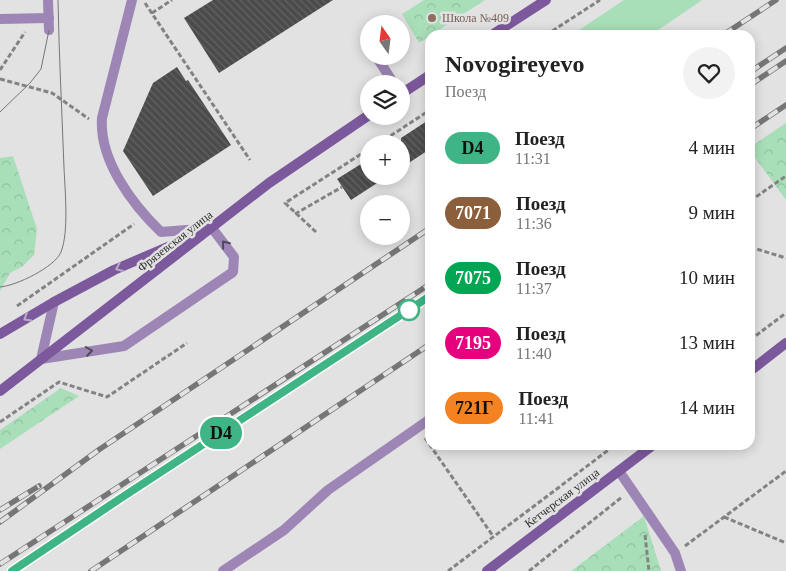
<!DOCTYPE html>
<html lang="ru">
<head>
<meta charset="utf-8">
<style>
  body { margin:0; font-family:"Times New Roman",serif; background:#f2f2f2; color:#222; height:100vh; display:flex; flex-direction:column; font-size:19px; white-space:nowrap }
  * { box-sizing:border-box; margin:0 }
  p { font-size:16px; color:#767676 }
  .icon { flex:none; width:28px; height:28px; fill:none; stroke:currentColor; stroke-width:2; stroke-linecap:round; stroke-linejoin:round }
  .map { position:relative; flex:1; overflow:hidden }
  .panel { position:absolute; left:425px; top:30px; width:330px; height:420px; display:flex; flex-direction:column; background:#fff; border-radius:15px; box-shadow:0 2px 12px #0003 }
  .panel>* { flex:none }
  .badge { padding:0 10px; border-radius:16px; font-size:18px; line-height:32px }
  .needle { width:32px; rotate:346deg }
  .fabs { position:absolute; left:360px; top:15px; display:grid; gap:10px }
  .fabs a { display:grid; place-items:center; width:50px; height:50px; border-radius:50%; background:#fff; box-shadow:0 2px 12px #0003; font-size:25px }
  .map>.badge { position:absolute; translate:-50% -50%; box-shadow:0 0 0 2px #fff }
  .round { display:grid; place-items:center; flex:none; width:52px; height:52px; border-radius:26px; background:#f2f2f2 }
  .overview { display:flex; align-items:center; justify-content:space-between; height:85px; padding:0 20px }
  h1 { font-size:24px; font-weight:800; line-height:38px }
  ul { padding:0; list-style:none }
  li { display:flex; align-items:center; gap:15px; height:65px; padding:0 20px }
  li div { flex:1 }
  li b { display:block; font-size:19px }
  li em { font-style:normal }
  li .badge { min-width:55px; font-weight:700; text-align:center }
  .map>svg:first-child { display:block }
  .grass { fill:#a9dfb8 }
  .forest { fill:url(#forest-crowns) }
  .building { fill:url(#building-back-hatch) }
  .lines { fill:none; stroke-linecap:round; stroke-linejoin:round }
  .path { stroke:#838384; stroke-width:3; stroke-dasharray:5 2.5; stroke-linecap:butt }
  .service { stroke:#9d86b5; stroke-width:10 }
  .minor { stroke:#9d86b5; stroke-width:10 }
  .secondary { stroke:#7c589c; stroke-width:10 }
  .tram { stroke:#767677; stroke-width:1 }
  .rail-casing { stroke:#767677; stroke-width:5.5 }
  .rail { stroke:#e2e2e3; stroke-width:4; stroke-dasharray:11; stroke-linecap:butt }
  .oneway { stroke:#514a59 }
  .oneway2 { stroke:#b9abc7 }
  .line-casing { stroke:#fff; stroke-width:11 }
  .line { stroke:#3fb485; stroke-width:8 }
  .education-dot { fill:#8d6e63; stroke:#e2e2e3; stroke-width:2 }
  .stop-dot { fill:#fff; stroke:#3fb485; stroke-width:2.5 }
  .labels { text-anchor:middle; stroke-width:5; stroke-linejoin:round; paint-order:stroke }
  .education-label { font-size:12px; fill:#785e54; stroke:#e2e2e3; text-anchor:start }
  .street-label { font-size:12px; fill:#303031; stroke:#e2e2e3 }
</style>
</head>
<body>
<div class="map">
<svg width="786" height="571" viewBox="0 0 786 571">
  <defs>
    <pattern id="forest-crowns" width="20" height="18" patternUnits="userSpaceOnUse" patternTransform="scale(1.25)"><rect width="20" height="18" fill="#a9dfb8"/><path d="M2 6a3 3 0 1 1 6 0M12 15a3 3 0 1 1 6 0" fill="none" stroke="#92c09f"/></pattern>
    <pattern id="building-back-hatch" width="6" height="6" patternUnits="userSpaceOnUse" patternTransform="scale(1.25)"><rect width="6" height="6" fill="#4c4b4c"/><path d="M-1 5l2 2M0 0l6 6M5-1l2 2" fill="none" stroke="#636363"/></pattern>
  </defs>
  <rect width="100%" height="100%" fill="#e2e2e3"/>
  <path class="grass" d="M624,0H702L651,35H578L576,32Z"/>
  <path class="forest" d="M424,0H485L419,43L402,14Z
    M786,123V200L750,151V147Z
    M13,156L37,229L34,255L23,266L10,273L0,291V158Z
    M61,388L79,396L0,449V430Z
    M644,516L661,571H571Z"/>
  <path class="building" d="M213,0H333L219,73L184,18Z
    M177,67L186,81L188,80L231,145L153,196L123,151L153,83Z
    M430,119V149L401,168V138Z
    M369,159V176H388L351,200L337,179Z"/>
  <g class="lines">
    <path class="path" d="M145,3L250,160
      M152,13L172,0
      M546,35L600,0
      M0,70L25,32
      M0,79L52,93L89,119
      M378,144L430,110
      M750,201L786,176
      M295,214L342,187
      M316,232L285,203L369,149
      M750,247L786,258
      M17,306L134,224
      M750,340L786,313
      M0,422L59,382L107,397L187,343
      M425,438L493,536
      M724,517L786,543
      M645,535L649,571
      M685,546L786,471
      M448,571L615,445
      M529,571L622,497"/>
    <path class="service" d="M0,19L49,18
      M376,56L394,84
      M54,302L41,359L124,346L233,272L234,257L212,228
      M619,471L675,553L681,571
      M223,571L284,530L328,490L430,419"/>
    <path class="minor" d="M48,0L49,30
      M132,0L102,118C99,160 132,204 161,232L212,228"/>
    <path class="secondary" d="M492,35L546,0
      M401,94L430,75
      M0,334L54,302L114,270L198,234
      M750,371L786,343
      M0,391L269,183L369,115
      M487,571L653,445"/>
    <path class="tram" d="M0,112L30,83L41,69L49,30
      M0,287C16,286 55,267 61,252C69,232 65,190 64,168C62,112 59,56 58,0"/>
    <g class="rail-casing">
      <path id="rail" d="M723,35L776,0
        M750,72L786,48
        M750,85L786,61
        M750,129L786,105
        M0,510L39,486
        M0,522L100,449L430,228
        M0,564L430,284
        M12,571L118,500L430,296
        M91,571L430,344"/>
    </g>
    <use href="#rail" class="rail"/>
  </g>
  <defs><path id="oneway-chevron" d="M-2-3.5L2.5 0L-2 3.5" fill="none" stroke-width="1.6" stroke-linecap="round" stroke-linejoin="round" transform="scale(1.25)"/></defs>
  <g class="oneway">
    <use href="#oneway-chevron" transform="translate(225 244) rotate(-128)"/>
    <use href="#oneway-chevron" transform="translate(89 351) rotate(-9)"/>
  </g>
  <g class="oneway2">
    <use href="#oneway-chevron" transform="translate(119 268) rotate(156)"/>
    <use href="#oneway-chevron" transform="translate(27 318) rotate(149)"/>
  </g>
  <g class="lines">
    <g class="line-casing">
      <path id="line" d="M12,571L118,500L430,296"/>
    </g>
    <use href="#line" class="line"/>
  </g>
  <circle class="education-dot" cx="432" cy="18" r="5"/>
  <circle class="stop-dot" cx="409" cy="310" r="10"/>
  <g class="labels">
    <g class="education-label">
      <text x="442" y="22">Школа №409</text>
    </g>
    <g class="street-label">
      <text transform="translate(175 241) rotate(-38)" y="4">Фрязевская улица</text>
      <text transform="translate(562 498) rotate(-37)" y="4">Кетчерская улица</text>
    </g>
  </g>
</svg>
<div class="fabs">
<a><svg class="needle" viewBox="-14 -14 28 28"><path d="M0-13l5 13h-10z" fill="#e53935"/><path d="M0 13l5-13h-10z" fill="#767676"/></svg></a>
<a><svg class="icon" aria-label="layers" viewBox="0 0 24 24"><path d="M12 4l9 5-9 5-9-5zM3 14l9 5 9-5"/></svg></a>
<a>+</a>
<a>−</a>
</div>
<b class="badge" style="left:221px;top:433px;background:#3fb485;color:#111">D4</b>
<section class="panel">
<div class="overview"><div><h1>Novogireyevo</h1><p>Поезд</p></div><a class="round"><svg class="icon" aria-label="heart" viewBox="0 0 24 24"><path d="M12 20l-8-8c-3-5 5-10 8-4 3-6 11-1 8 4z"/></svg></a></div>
<ul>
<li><span class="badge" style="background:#3fb485;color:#111">D4</span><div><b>Поезд</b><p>11:31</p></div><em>4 мин</em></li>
<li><span class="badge" style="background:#8b5e3c;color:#fff">7071</span><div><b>Поезд</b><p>11:36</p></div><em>9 мин</em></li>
<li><span class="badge" style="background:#00a651;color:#fff">7075</span><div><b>Поезд</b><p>11:37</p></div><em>10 мин</em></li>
<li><span class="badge" style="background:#e6007e;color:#fff">7195</span><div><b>Поезд</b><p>11:40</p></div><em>13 мин</em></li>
<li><span class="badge" style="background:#f58220;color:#111">721Г</span><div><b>Поезд</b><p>11:41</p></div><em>14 мин</em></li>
</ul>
</section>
</div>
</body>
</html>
